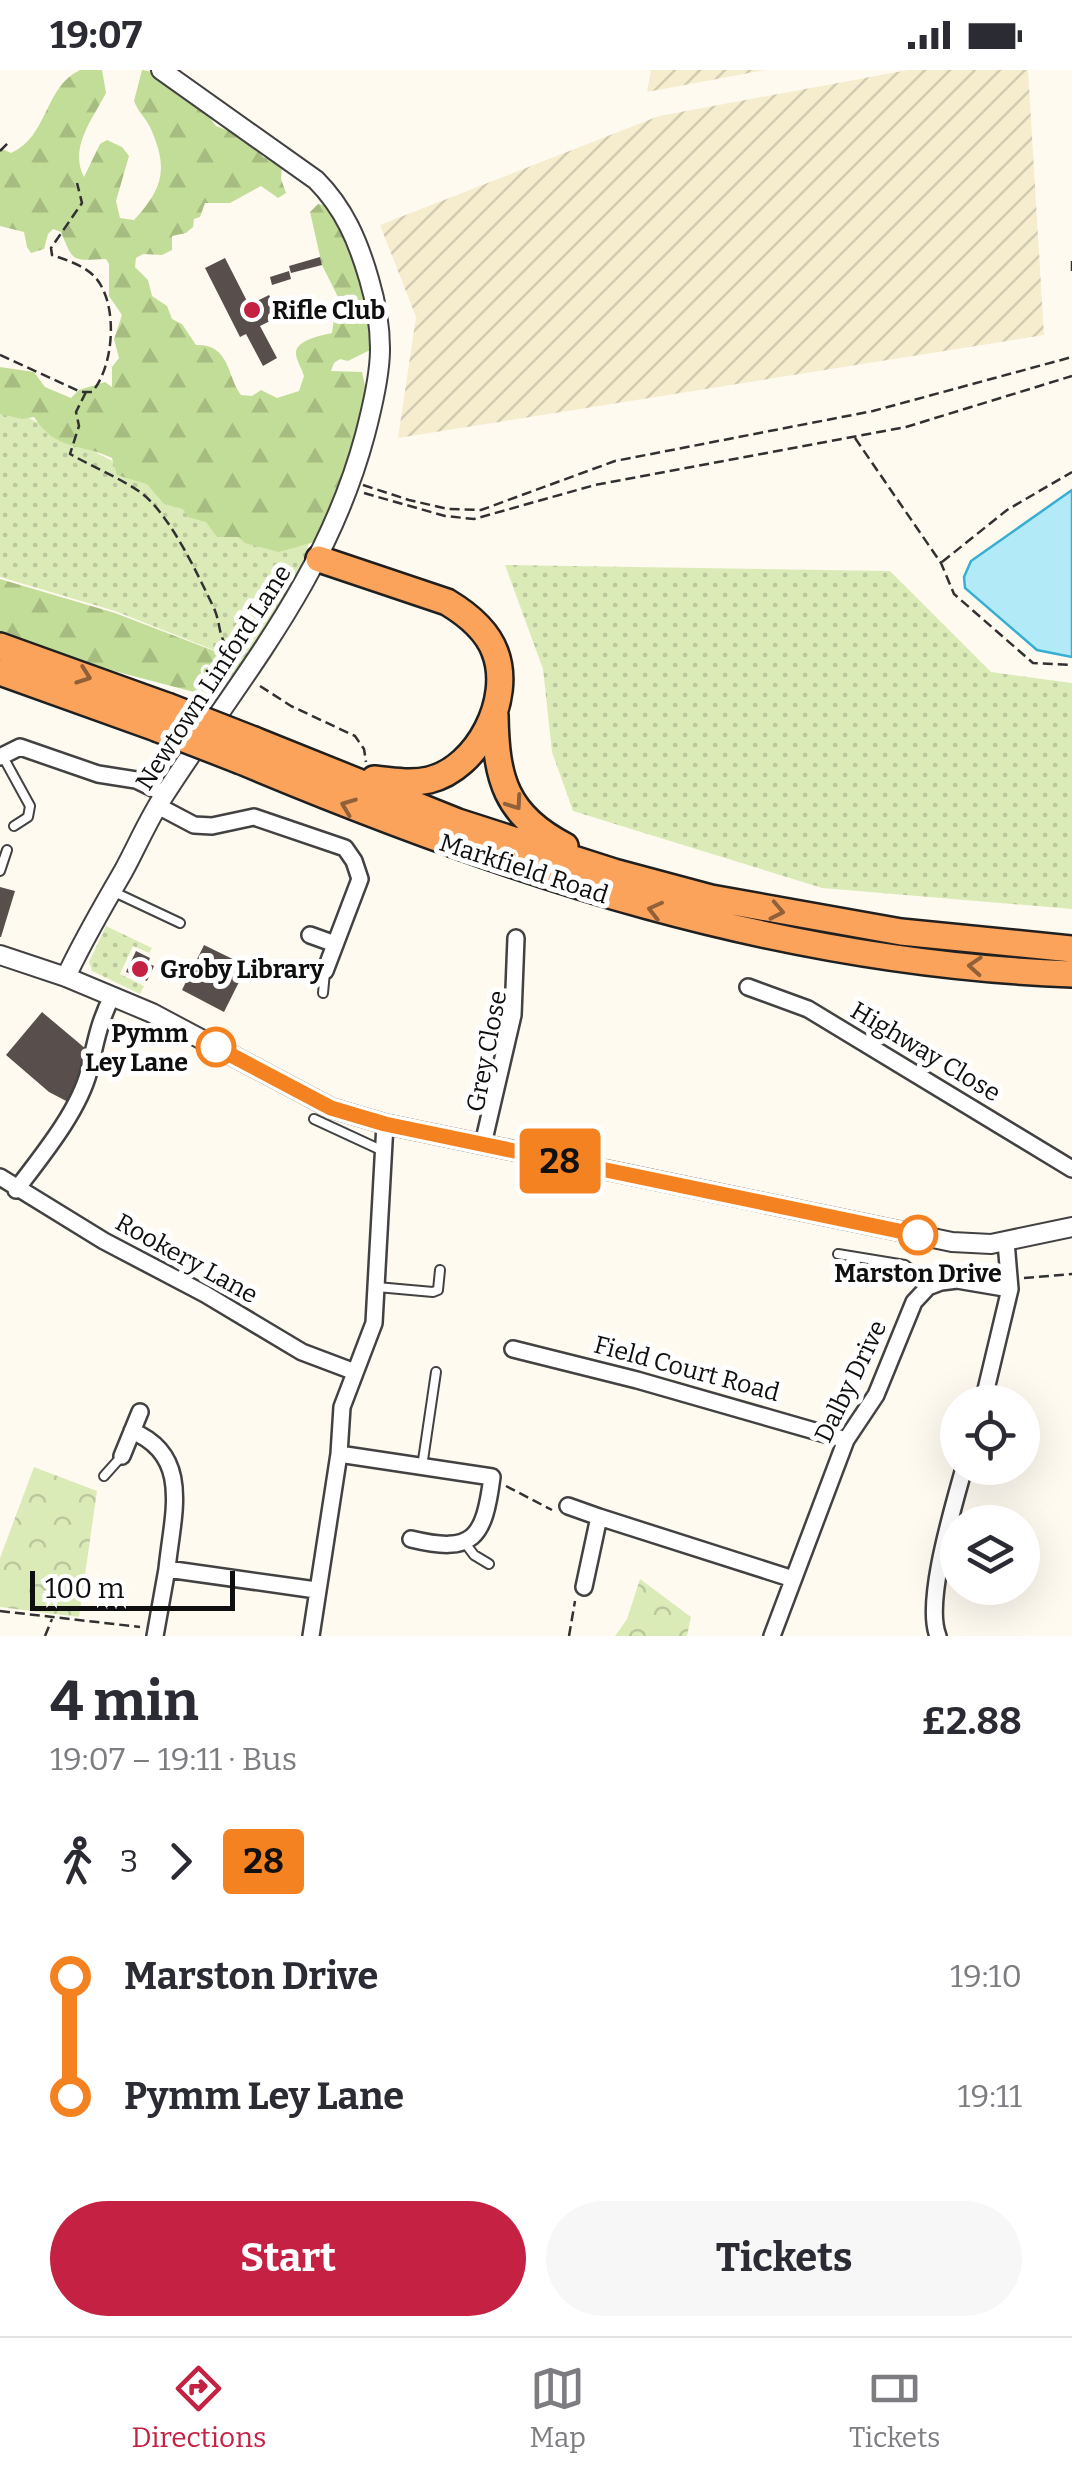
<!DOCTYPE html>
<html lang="en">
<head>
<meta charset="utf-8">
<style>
  body { margin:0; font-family:Bitter,serif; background:#f7f7f7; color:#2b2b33; height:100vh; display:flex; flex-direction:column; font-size:38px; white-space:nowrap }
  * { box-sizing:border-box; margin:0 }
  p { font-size:32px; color:#7c7c81 }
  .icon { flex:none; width:55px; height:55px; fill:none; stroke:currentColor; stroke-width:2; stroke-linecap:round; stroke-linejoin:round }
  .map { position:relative; height:1566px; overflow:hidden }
  .panel { display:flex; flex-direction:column; background:#fff; flex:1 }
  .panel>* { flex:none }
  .badge { padding:0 20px; border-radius:8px; font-size:35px; line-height:65px }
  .controls { position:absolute; left:940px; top:1315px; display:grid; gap:20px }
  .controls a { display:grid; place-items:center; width:100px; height:100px; border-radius:50%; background:#fff; box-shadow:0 10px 40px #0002; font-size:50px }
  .scale { position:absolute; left:30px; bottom:25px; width:205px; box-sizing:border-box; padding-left:10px; border:5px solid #0f0f0f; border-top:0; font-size:28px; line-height:35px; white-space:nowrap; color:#0f0f0f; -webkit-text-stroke:8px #fff; paint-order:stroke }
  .map>.badge { position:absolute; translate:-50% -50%; box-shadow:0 0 0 5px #fff }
  .legs { display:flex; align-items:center; gap:15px; height:110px; padding:0 50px; font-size:32px }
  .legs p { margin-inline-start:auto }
  .head { display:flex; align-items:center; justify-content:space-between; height:170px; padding:0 50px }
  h1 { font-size:55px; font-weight:700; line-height:75px }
  .cta { display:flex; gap:20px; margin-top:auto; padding:20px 50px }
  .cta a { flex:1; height:115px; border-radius:60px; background:#c52143; color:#fff; font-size:40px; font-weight:700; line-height:115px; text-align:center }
  .cta a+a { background:#f7f7f7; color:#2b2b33 }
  ul { padding:0 50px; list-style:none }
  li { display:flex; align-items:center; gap:35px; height:120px; font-size:38px }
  li i { display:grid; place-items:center; width:15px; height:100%; margin:0 12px; background:currentColor }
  li i::after { content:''; width:25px; height:25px; margin:-12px; border:8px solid; border-radius:50%; background:#fff }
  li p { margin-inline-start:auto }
  li:first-child i { background:linear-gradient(#0000 50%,currentColor 0) }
  li:last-child i { background:linear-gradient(currentColor 50%,#0000 0) }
  .status { display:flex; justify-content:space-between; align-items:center; height:70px; padding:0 50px; background:#fff; direction:ltr }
  .status svg { height:28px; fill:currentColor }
  .tabs { display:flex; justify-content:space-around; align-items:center; height:140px; border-top:2px solid #e1e1e2; background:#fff; font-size:28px; color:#7c7c81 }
  .tabs a { display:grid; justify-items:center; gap:5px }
  .tabs .selected { color:#c52143 }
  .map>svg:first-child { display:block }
  .farmland { fill:url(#farmland-furrows) }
  .grass { fill:url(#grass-dots) }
  .forest { fill:url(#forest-firs) }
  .park { fill:url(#park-crowns) }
  .water { fill:#b3eaf8; stroke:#37aed2; stroke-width:2.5 }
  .building { fill:#584e4b }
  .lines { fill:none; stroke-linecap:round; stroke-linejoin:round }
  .service-casing { stroke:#424242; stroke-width:12 }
  .minor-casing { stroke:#424242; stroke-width:20 }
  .tertiary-casing { stroke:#424242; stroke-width:22 }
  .trunk-casing { stroke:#202020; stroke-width:30 }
  .path { stroke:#313131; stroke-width:2.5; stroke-dasharray:10 5; stroke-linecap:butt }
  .service { stroke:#fff; stroke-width:8 }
  .minor { stroke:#fff; stroke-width:15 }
  .tertiary { stroke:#fff; stroke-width:18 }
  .trunk { stroke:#fba25b; stroke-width:25 }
  .trunk-bridge-casing { stroke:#202020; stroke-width:30; stroke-linecap:butt }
  .trunk-bridge { stroke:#fba25b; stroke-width:25 }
  .oneway { stroke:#916039 }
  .line-1-casing { stroke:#fff; stroke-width:22 }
  .line-1 { stroke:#f58220; stroke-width:15 }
  .poi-dot { fill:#c52143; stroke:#fff; stroke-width:4 }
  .stop-1-dot { fill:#fff; stroke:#f58220; stroke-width:5 }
  .labels { text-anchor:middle; stroke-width:10; stroke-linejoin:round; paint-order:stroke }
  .poi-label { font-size:25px; font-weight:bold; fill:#0f0f0f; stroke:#fff; text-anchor:start }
  .street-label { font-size:25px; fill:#0f0f0f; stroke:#fff }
  .stop-label { font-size:25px; font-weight:bold; fill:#0f0f0f; stroke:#fff; text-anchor:end }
</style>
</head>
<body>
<div class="status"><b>19:07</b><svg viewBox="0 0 49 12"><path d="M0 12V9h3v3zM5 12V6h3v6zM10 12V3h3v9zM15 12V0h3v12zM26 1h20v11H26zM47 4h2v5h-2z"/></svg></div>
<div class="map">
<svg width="1072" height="1566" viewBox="0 0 1072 1566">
  <defs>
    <pattern id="farmland-furrows" width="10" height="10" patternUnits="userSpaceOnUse" patternTransform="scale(2.5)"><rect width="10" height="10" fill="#f6edcf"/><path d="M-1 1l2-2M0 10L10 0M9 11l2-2" fill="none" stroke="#d2cab1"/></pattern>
    <pattern id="grass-dots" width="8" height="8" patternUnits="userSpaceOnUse" patternTransform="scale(2.5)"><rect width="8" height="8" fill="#dbebb8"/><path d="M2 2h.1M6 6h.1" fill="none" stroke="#bbc89d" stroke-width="1.8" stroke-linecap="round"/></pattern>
    <pattern id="forest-firs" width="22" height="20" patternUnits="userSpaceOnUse" patternTransform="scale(2.5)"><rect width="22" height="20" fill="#c2dd97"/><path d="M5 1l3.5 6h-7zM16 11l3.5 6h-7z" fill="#a6bc81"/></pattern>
    <pattern id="park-crowns" width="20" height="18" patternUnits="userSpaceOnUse" patternTransform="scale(2.5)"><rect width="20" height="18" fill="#dbebb8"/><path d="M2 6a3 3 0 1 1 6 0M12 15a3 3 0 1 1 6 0" fill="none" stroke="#bbc89d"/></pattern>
  </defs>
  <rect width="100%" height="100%" fill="#fffaf0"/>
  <path class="farmland" d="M651,0H766L647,22Z
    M908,0H1028L1044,265L398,368L416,247L380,155L659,46Z"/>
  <path class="grass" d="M0,333L184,428L311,467L299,503L244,592L115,541L0,507Z
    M505,495L890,501L991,602L1072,613V839L822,818L573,741L552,682L543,599Z
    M106,856L152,878L149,883L133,876L120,904L144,916L140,924L92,901L89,892Z"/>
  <path class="forest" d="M80,0H102L106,23C92,50 69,78 84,107L100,74L107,70L122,77L129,86L116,131L120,148L134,150C163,118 169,99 150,57C145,47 138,42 134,31L142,0L153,2L179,26L199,33L216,56L245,67L263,87L282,95L281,109L286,123L278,128L261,116L230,133H205L200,147L194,149L193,157L186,163L172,166V180L162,185L143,184L136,188L135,197L148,210L152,226L167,236L172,249L182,254L196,275C230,274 226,304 241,325L252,326L261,320L277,328L299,321L304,306C302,299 295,288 296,282C297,270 322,265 332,263L335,241L341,233L322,195L310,142L318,134L334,137C356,182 368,228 374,278L348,291L340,289L334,293L331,301L362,302L369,333L362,405L348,407L335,427L321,470L279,482L245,473L238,467H217L206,452L188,447L183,439L164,434L147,414L117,405L112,388C80,373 56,381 34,347L22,349L0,344V297L34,302L45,317L71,328L79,320L105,312L112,317V297L119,288L114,269L122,245L109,226V194L106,189C72,190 74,194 61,162L53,159L48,164L44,179L31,183L27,177L24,162L0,156V78L11,83C48,67 44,17 80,0Z
    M0,509L115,543L243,592L213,627L114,601L0,562Z"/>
  <path class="park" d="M34,1397L97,1421L79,1547L0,1537V1488Z
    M640,1509L691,1547L687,1566H615L627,1549Z"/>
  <path class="water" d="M1072,420V587L1037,580L965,518L964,507L971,491Z"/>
  <path class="building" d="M320,187L322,195L291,203L289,196Z
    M225,188L249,235L269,225L280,246L260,256L277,288L263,296L246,264L240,267L205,198Z
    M289,201L291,209L272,215L270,207Z
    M0,817L15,821L1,867H0Z
    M204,875L247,896L224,942L182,920Z
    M136,881L150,888L148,893L154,896L147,911L126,902Z
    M42,942L86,979V1000L70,1033L49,1022L6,985Z"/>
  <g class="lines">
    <g class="service-casing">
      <path id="service" d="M2,685L30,736L28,747L14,756
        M0,801L7,780
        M112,821L180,853
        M323,923L325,902
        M314,1049L381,1080
        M838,1184L905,1195L918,1205
        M377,1217L433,1222L438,1220L440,1200
        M422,1397L436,1302
        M104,1406L121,1387
        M465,1473L474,1485L489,1494"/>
    </g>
    <g class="minor-casing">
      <path id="minor" d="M0,687L20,677L98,704L136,710L165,724
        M158,736L194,755L212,756L254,747L345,778L354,791L360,809L325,901
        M310,865L335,874
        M748,917L808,939L1072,1099
        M483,1074L513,945L516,868
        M0,1107L104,1171L205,1224L302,1282L355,1302
        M16,1120C41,1087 79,1041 89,1001C95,975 99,951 112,927
        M513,1279L637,1310L846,1370
        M983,1332L1010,1219L1006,1172
        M132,1361C193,1386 172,1446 167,1499
        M339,1384L492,1407C484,1469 473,1484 411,1469
        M122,1386L140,1342
        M568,1436L599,1447
        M584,1517L599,1447L793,1509
        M155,1566L167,1499L316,1520
        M311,1566L339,1384L342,1337L374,1253L385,1054
        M772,1566L846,1370L876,1325L914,1232L928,1217L941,1212L957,1210L1010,1219
        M938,1566C924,1532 954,1435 964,1398"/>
    </g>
    <g class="tertiary-casing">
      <path id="tertiary" d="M0,885L66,907L152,943L331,1038L385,1054L952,1172L991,1174L1072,1157
        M66,907C83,870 104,835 124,800C137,776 148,750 163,727C242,604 326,510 365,365C381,304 387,270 369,209C358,171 344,138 316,110L161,0"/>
    </g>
    <g class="trunk-casing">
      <path id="trunk" d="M319,489L447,532C467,544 487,560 495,582C513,629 478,698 429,710C411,714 392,711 374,709
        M0,576L167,636
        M0,602L156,658
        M495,645C496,708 505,745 565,776
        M254,670L458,752L614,802L711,828L901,862L1072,879
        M241,691C510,804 778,893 1072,904"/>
    </g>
    <path class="path" d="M0,81L10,71
      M1072,191V203
      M0,285L81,322H92C114,297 119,234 95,207C85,196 67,190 52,185L51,178L82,133L77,113
      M86,322L76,342L79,356L70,384C93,397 118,407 140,422C169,443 196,501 212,534C224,557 214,570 239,588
      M855,368L941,493L954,524L1033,593L1072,595
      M363,415L409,430L448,439L481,440L615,391L873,341L1072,287
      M364,423L445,446L474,449L595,415L906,357L1072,306
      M942,492L1007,440L1072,402
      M260,616L291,636L355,666L364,679L366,692
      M1024,1208L1072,1204
      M506,1416L552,1440
      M0,1541L140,1557
      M45,1566L52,1549
      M569,1566L575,1531"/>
    <use href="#service" class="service"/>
    <use href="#minor" class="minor"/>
    <use href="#tertiary" class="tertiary"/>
    <use href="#trunk" class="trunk"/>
    <g class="trunk-bridge-casing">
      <path id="trunk-bridge" d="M167,636L254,670
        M156,658L241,691"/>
    </g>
    <use href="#trunk-bridge" class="trunk-bridge"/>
  </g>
  <defs><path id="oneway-chevron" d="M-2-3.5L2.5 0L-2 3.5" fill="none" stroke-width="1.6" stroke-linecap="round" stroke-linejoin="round" transform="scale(2.5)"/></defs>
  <g class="oneway">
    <use href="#oneway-chevron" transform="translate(84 606) rotate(20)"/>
    <use href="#oneway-chevron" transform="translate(515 733) rotate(55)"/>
    <use href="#oneway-chevron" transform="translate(348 736) rotate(-159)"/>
    <use href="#oneway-chevron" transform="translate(655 840) rotate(-166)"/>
    <use href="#oneway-chevron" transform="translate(777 841) rotate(11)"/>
    <use href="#oneway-chevron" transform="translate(975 896) rotate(-176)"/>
  </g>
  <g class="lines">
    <g class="line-1-casing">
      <path id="line-1" d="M216,977L331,1038L385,1054L918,1165"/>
    </g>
    <use href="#line-1" class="line-1"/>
  </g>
  <g class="poi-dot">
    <circle cx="252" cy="240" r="10"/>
    <circle cx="140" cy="899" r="10"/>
  </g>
  <g class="stop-1-dot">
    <circle cx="216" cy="977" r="18"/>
    <circle cx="918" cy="1165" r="18"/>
  </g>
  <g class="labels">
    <g class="poi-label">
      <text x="272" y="249">Rifle Club</text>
      <text x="160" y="908">Groby Library</text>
    </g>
    <g class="street-label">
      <text transform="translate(213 607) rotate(-57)" y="9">Newtown Linford Lane</text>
      <text transform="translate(524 798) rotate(18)" y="9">Markfield Road</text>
      <text transform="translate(486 981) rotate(-79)" y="9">Grey Close</text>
      <text transform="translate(926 981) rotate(31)" y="9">Highway Close</text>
      <text transform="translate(187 1188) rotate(29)" y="9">Rookery Lane</text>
      <text transform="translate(687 1298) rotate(15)" y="9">Field Court Road</text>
      <text transform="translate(850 1311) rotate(-64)" y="9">Dalby Drive</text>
    </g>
    <g class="stop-label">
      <text x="188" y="972">Pymm<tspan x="188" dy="29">Ley Lane</tspan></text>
      <text x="918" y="1212" text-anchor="middle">Marston Drive</text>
    </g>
  </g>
</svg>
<div class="controls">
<a><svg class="icon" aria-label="locate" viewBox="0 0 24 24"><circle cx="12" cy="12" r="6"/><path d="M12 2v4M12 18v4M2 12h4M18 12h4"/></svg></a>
<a><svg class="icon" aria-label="layers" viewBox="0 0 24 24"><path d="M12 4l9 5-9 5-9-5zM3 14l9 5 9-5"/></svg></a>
</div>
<div class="scale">100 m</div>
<b class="badge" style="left:560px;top:1091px;background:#f58220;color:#111">28</b>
</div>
<section class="panel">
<div class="head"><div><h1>4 min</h1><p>19:07 – 19:11 · Bus</p></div><b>£2.88</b></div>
<div class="legs"><svg class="icon" aria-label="walk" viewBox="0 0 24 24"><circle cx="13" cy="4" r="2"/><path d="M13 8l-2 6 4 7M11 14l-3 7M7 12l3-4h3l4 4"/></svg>3<svg class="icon" aria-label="forward" viewBox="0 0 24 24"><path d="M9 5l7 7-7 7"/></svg><b class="badge" style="background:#f58220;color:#111">28</b></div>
<ul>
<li><i style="color:#f58220"></i><b>Marston Drive</b><p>19:10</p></li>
<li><i style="color:#f58220"></i><b>Pymm Ley Lane</b><p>19:11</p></li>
</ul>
<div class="cta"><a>Start</a><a>Tickets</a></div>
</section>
<nav class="tabs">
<a class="selected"><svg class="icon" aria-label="directions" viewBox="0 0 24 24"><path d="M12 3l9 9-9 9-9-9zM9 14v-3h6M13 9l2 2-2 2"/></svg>Directions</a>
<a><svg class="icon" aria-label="map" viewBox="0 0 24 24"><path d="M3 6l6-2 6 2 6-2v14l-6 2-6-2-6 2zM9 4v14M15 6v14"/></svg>Map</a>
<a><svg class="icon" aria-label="tickets" viewBox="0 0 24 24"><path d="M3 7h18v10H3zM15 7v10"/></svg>Tickets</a>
</nav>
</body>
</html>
